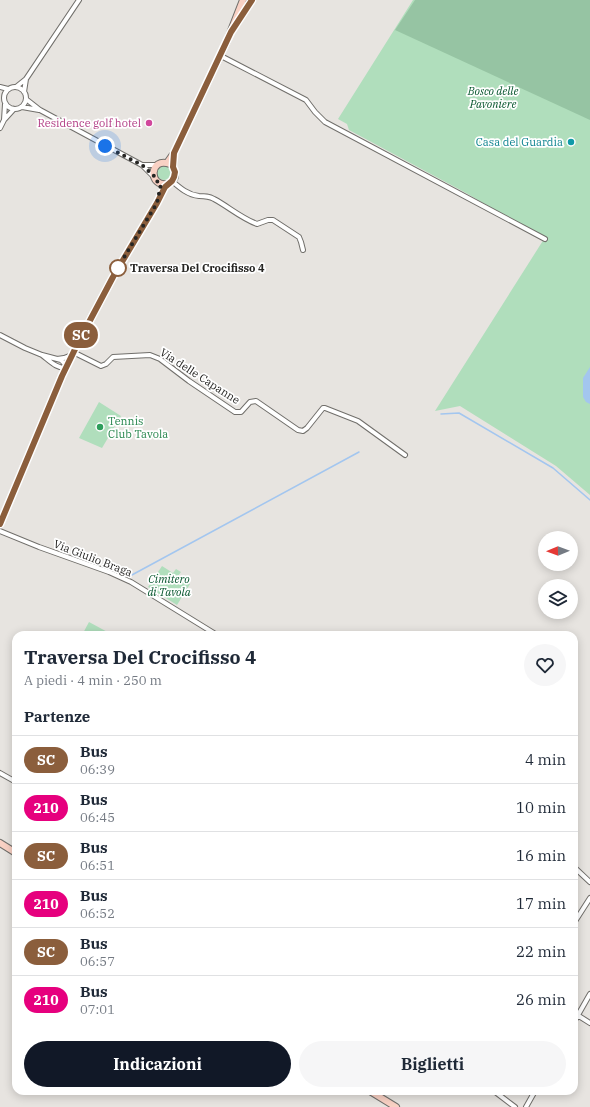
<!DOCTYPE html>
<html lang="it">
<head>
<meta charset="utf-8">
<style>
  body { margin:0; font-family:"IBM Plex Serif",serif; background:#f6f6f7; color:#1f2937; height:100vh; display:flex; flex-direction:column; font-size:15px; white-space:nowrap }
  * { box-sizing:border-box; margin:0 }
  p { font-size:13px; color:#747a83 }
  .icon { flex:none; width:22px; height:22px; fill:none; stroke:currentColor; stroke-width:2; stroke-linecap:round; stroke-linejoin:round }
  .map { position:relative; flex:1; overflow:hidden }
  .side { position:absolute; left:12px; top:631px; width:566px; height:464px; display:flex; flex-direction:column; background:#fff; border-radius:12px; box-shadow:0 2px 10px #0003 }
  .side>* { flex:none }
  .badge { padding:0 8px; border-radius:13px; font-size:14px; line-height:26px }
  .needle { width:26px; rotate:269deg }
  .fabs { position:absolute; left:538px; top:531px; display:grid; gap:8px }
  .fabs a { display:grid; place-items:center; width:40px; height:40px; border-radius:50%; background:#fff; box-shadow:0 2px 10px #0003; font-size:20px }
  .you { position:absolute; width:20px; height:20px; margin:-10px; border:3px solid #fff; border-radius:50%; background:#1a73e8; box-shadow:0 0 0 6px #1a73e833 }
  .map>.badge { position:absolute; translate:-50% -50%; box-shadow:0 0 0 2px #fff }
  h2 { padding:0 12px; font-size:15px; line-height:36px }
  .round { display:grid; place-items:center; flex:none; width:42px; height:42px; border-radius:21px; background:#f6f6f7 }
  .summary { display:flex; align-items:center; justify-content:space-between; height:68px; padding:0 12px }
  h1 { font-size:19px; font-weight:800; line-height:30px }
  .button { display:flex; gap:8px; margin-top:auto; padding:8px 12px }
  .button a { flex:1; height:46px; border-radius:24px; background:#111827; color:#fff; font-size:16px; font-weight:800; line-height:46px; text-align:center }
  .button a+a { background:#f6f6f7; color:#1f2937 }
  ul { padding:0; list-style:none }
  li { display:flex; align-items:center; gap:12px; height:48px; padding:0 12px; border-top:1px solid #e0e1e3 }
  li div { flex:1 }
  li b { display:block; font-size:15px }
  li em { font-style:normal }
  li .badge { min-width:44px; font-weight:700; text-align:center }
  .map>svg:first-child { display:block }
  .green { fill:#b0debc }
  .forest { fill:#96c4a3 }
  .water { fill:#a3c6ef }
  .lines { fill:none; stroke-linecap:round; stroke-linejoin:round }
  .stream { stroke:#a3c6ef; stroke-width:1.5 }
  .street-casing { stroke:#716f6b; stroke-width:6 }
  .secondary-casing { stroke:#716f6b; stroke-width:8 }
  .street { stroke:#fff; stroke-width:4 }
  .secondary { stroke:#f9d1c4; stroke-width:6 }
  .line-casing { stroke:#fff; stroke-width:9 }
  .line { stroke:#8b5e3c; stroke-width:6 }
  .walk { stroke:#262523; stroke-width:4; stroke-dasharray:0 7.2 }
  .hotel-dot { fill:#d1479c; stroke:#fff; stroke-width:1.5 }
  .culture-dot { fill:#0f9aa8; stroke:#fff; stroke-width:1.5 }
  .stop-dot { fill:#fff; stroke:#8b5e3c; stroke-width:2 }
  .leisure-dot { fill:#2e9e5b; stroke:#fff; stroke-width:1.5 }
  .labels { text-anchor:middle; stroke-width:3.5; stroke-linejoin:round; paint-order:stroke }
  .park-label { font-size:11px; font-style:italic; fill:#04542b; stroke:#fff }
  .hotel-label { font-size:11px; fill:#b23c85; stroke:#fff; text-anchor:end }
  .culture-label { font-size:11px; fill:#0d838f; stroke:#fff; text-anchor:end }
  .stop-label { font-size:11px; font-weight:bold; fill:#262523; stroke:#fff; text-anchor:start }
  .street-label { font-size:11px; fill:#262523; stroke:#fff }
  .leisure-label { font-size:11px; fill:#27864d; stroke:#fff; text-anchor:start }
</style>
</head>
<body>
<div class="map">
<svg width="590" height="1107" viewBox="0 0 590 1107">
  <rect width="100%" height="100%" fill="#e7e4e0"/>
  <path class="green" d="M413,0H590V495L556,466L460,406L435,411L544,239L466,193L349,130L347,124L338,119Z
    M157 173a7 7 0 1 1 14 0a7 7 0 1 1-14 0Z
    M99,402L121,416L102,448L79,438Z
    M162,566L173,573L176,569L181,572L178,576L190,584L177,605L148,587Z
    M89,622L113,635H82Z"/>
  <path class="forest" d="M415,0H590V120L395,30Z"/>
  <path class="water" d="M590,367V404L586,402L583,397V378Z"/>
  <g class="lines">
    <path class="stream" d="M441,414L459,413L553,468L590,500
      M130,576L359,452"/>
    <g class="street-casing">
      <path id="street" d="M219,55L306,100L315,112L325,122L545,239
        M4 98a11 11 0 1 1 22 0a11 11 0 1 1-22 0Z
        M0,87L8,89
        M16,87L26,79L79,0
        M24,92L26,79
        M26,99L40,110L142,165L153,176
        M22,107L39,110
        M4,120L14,109
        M0,128L4,120L5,104
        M142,165H157
        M172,181C180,188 188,195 199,196C205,196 209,196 214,199C229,207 241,218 257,224L268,220H273L299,237L301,242L303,250
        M0,335L25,348L42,355L61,360L65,364L67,368C57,369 50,361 42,355
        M73,352L101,366L106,364L113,357L150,355L160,359L189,381L235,412H241L250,402L256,401L298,430L303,431L307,428L323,408H325L358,421L405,455
        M57,359L64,358L72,355
        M0,531L39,547L109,572L131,582L217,635
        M0,773L16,782
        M574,867L590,882
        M574,923L590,898
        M574,1013L590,1023
        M574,1022L590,994
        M494,1091L515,1107
        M526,1107L535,1091"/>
    </g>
    <g class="secondary-casing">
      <path id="secondary" d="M237,23L252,0
        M167,163L174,153L227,41L243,0
        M168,184C148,188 149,156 170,164
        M0,524L62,376L78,343L113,277L157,203L165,187L172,181L175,177V172L173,167L174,153
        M0,843L16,853
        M370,1091L396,1107"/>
    </g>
    <use href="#street" class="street"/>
    <use href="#secondary" class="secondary"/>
  </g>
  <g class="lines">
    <g class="line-casing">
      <path id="line" d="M0,524L62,376L78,343L113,277L157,203L165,187L172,181L174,177L175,172L173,167L174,153L231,32L252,0"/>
    </g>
    <use href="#line" class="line"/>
    <path class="walk" d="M105,146L142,165L154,176L155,180L161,184L157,203L117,269L118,268"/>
  </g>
  <circle class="hotel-dot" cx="149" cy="123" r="4"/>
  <circle class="culture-dot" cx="571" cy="142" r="4"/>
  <circle class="stop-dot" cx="118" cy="268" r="8"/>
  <circle class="leisure-dot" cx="100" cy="427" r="4"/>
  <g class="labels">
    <g class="park-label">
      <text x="493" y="95">Bosco delle<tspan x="493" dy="13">Pavoniere</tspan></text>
      <text x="169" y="583">Cimitero<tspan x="169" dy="13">di Tavola</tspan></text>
    </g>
    <g class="hotel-label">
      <text x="141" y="127">Residence golf hotel</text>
    </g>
    <g class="culture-label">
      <text x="563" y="146">Casa del Guardia</text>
    </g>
    <g class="stop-label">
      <text x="130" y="272">Traversa Del Crocifisso 4</text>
    </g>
    <g class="street-label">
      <text transform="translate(200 376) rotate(33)" y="4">Via delle Capanne</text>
      <text transform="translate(93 558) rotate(21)" y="4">Via Giulio Braga</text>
    </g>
    <g class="leisure-label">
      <text x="108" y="425">Tennis<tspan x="108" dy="13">Club Tavola</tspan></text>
    </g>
  </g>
</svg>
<div class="fabs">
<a><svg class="needle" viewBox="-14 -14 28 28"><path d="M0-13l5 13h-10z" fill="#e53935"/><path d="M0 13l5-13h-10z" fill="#747a83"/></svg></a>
<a><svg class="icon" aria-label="layers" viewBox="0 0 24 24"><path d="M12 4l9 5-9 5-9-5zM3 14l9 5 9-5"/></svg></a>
</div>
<div class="you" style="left:105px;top:146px"></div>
<b class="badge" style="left:81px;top:335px;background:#8b5e3c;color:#fff">SC</b>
<section class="side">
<div class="summary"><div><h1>Traversa Del Crocifisso 4</h1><p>A piedi · 4 min · 250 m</p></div><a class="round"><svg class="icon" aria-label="heart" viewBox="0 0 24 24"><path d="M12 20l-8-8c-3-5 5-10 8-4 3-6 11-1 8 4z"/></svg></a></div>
<h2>Partenze</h2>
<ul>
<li><span class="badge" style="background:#8b5e3c;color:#fff">SC</span><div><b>Bus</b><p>06:39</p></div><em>4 min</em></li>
<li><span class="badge" style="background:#e6007e;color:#fff">210</span><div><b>Bus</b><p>06:45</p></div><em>10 min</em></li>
<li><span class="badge" style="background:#8b5e3c;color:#fff">SC</span><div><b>Bus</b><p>06:51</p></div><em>16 min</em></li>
<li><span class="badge" style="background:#e6007e;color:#fff">210</span><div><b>Bus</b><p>06:52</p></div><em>17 min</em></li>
<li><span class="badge" style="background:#8b5e3c;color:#fff">SC</span><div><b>Bus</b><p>06:57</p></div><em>22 min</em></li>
<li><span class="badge" style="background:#e6007e;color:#fff">210</span><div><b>Bus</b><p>07:01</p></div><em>26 min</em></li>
</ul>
<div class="button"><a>Indicazioni</a><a>Biglietti</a></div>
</section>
</div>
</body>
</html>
